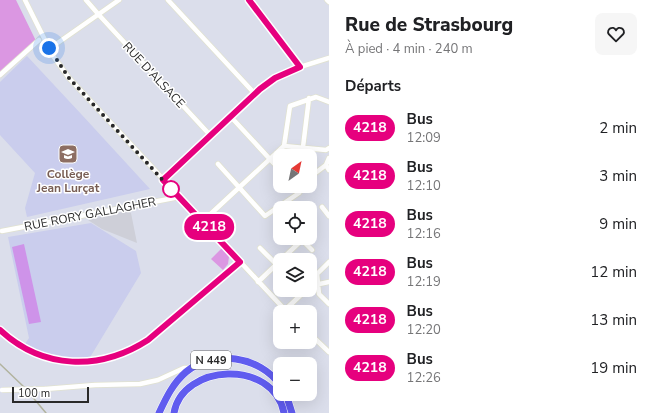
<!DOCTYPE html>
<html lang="fr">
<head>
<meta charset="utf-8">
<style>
  body { margin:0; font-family:"Nunito Sans",sans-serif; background:#f6f6f6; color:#202124; height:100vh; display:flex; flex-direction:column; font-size:15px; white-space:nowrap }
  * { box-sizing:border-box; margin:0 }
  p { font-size:13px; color:#757577 }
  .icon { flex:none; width:22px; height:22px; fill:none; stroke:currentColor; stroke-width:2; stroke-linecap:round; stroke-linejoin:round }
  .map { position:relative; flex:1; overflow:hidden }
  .panel { display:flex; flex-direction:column; background:#fff; width:324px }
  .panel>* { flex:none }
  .badge { padding:0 8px; border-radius:13px; font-size:14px; line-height:26px }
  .needle { width:26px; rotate:33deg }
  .buttons { position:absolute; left:273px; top:149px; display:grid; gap:8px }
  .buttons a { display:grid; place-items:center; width:44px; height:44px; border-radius:8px; background:#fff; box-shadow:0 4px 16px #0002; font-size:20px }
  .scale { position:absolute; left:12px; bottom:10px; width:77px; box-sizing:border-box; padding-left:4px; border:2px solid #292929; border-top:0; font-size:11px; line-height:14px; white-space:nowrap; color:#292929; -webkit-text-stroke:3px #fff; paint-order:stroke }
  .you { position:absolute; width:20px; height:20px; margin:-10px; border:3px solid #fff; border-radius:50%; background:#1a73e8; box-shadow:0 0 0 6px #1a73e833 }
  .map>.badge { position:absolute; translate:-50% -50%; box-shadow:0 0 0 2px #fff }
  h2 { padding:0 16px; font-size:15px; line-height:36px }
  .round { display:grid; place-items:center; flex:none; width:42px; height:42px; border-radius:8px; background:#f6f6f6 }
  .summary { display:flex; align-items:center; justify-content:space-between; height:68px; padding:0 16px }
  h1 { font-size:19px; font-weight:800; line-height:30px }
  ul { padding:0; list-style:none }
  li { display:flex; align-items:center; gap:12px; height:48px; padding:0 16px }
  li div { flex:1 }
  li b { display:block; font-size:15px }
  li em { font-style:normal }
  li .badge { min-width:44px; font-weight:700; text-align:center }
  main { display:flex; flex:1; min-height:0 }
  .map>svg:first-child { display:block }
  .education { fill:#cacded }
  .green { fill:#db97e2 }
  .pitch { fill:#ce93e9 }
  .plaza { fill:#cecfd8 }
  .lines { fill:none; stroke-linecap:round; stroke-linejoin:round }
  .minor-casing { stroke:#e1e2d0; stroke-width:6 }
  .primary-casing { stroke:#fff; stroke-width:8 }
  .minor { stroke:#fff; stroke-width:4.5 }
  .primary { stroke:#605cef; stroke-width:7 }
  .rail { stroke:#b1b39e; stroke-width:1.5 }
  .minor-bridge-casing { stroke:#e1e2d0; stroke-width:6; stroke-linecap:butt }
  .minor-bridge { stroke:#fff; stroke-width:4.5 }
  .line-casing { stroke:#fff; stroke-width:9 }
  .line { stroke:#e6007e; stroke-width:6 }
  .walk { stroke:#292929; stroke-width:4; stroke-dasharray:0 7.2 }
  .stop-dot { fill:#fff; stroke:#e6007e; stroke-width:2 }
  .labels { text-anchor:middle; stroke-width:3; stroke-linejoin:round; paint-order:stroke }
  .shield { fill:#fff; stroke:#696969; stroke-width:1 }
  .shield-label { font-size:11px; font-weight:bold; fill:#292929 }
  .street-label { font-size:12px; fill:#292929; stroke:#fff }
  .education-label { font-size:12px; font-weight:bold; fill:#785e54; stroke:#fff }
</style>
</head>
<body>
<main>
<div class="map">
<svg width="329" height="413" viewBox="0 0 329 413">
  <rect width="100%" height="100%" fill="#dbdeeb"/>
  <path class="education" d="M27,56L82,115L150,189L27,217L25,208L35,173L0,135V82Z
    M91,223L136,251L141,273L89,359L61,357L35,350L25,344L29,338L8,237Z"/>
  <path class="green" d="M0,0H16L36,41L0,75Z
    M222,248L229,257L228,264L223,270L211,259Z"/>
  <path class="pitch" d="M24,244L41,322L29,324L12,247Z"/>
  <path class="plaza" d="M127,211L131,213L137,243L102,229L88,220Z"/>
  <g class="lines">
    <g class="minor-casing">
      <path id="minor" d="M25,0L53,56L69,78L287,312
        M86,0L99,15L210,135
        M168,0L255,94
        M249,0L300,67
        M327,0L329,2
        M49,49L119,0
        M0,75L39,40
        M231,117L280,170
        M284,146L290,106L316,97L329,102
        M303,147L309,98
        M329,158L326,165L329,170
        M218,164L265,216L299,193L304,186
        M310,177L326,165
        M163,180L255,94L275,78L300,67L329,58
        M322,207L329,216
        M203,221L284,146L326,150L329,148
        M2,231L174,198L178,195
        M300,238L312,250
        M260,248L276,264
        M281,260L302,240
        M329,262L317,274L319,294L329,304
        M258,282L280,261
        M310,286L329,282
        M285,310L306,290
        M310,334L329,352
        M45,389L95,385L140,384L158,380L184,368H190"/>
    </g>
    <g class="primary-casing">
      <path id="primary" d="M286,394L292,413
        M159,413C166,398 173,383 186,372C213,349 260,356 280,385
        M174,413C182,364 273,358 284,413"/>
    </g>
    <use href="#minor" class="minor"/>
    <use href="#primary" class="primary"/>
    <path class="rail" d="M0,364L24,387L46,413"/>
    <g class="minor-bridge-casing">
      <path id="minor-bridge" d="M2,390L45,389"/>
    </g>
    <use href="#minor-bridge" class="minor-bridge"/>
  </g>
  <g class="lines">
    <g class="line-casing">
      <path id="line" d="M0,330C43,370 100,371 148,340L240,262L163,180L260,89L275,78L300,67L249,0"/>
    </g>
    <use href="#line" class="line"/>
    <path class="walk" d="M49,48L69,78L171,189"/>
  </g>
  <defs>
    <g id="school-square" transform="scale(1)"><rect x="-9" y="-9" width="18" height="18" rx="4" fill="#8d6e63" stroke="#fff"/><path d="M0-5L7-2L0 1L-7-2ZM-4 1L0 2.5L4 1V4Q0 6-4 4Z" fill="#fff"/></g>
  </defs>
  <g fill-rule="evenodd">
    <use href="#school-square" x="68" y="154"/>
  </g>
  <circle class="stop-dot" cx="171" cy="189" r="8"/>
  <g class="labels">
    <rect class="shield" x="191" y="351" width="40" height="18" rx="3"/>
    <g class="shield-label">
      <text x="211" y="364">N 449</text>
    </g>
    <g class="street-label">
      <text transform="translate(154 75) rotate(47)" y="4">RUE D'ALSACE</text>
      <text transform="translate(90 214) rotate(-11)" y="4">RUE RORY GALLAGHER</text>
    </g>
    <g class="education-label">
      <text x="68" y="178">Collège<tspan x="68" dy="14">Jean Lurçat</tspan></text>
    </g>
  </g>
</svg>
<div class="buttons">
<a><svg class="needle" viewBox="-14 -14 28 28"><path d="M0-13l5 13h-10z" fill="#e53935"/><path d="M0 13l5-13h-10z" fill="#757577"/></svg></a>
<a><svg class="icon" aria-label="locate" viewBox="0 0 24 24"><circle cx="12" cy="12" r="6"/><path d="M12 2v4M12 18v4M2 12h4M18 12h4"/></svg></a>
<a><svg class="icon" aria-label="layers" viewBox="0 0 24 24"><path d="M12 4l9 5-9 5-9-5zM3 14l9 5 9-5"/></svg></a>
<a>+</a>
<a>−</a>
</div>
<div class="scale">100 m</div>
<div class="you" style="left:49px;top:48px"></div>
<b class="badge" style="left:209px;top:227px;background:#e6007e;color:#fff">4218</b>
</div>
<section class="panel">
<div class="summary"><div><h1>Rue de Strasbourg</h1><p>À pied · 4 min · 240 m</p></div><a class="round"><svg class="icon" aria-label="heart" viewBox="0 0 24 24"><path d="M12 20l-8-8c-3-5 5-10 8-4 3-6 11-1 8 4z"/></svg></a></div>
<h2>Départs</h2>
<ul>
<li><span class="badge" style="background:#e6007e;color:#fff">4218</span><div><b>Bus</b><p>12:09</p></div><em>2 min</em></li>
<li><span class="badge" style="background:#e6007e;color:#fff">4218</span><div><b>Bus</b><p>12:10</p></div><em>3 min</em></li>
<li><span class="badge" style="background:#e6007e;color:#fff">4218</span><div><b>Bus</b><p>12:16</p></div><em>9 min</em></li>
<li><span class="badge" style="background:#e6007e;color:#fff">4218</span><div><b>Bus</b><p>12:19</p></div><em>12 min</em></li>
<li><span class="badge" style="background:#e6007e;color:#fff">4218</span><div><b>Bus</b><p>12:20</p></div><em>13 min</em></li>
<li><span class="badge" style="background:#e6007e;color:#fff">4218</span><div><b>Bus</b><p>12:26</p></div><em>19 min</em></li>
</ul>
</section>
</main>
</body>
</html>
